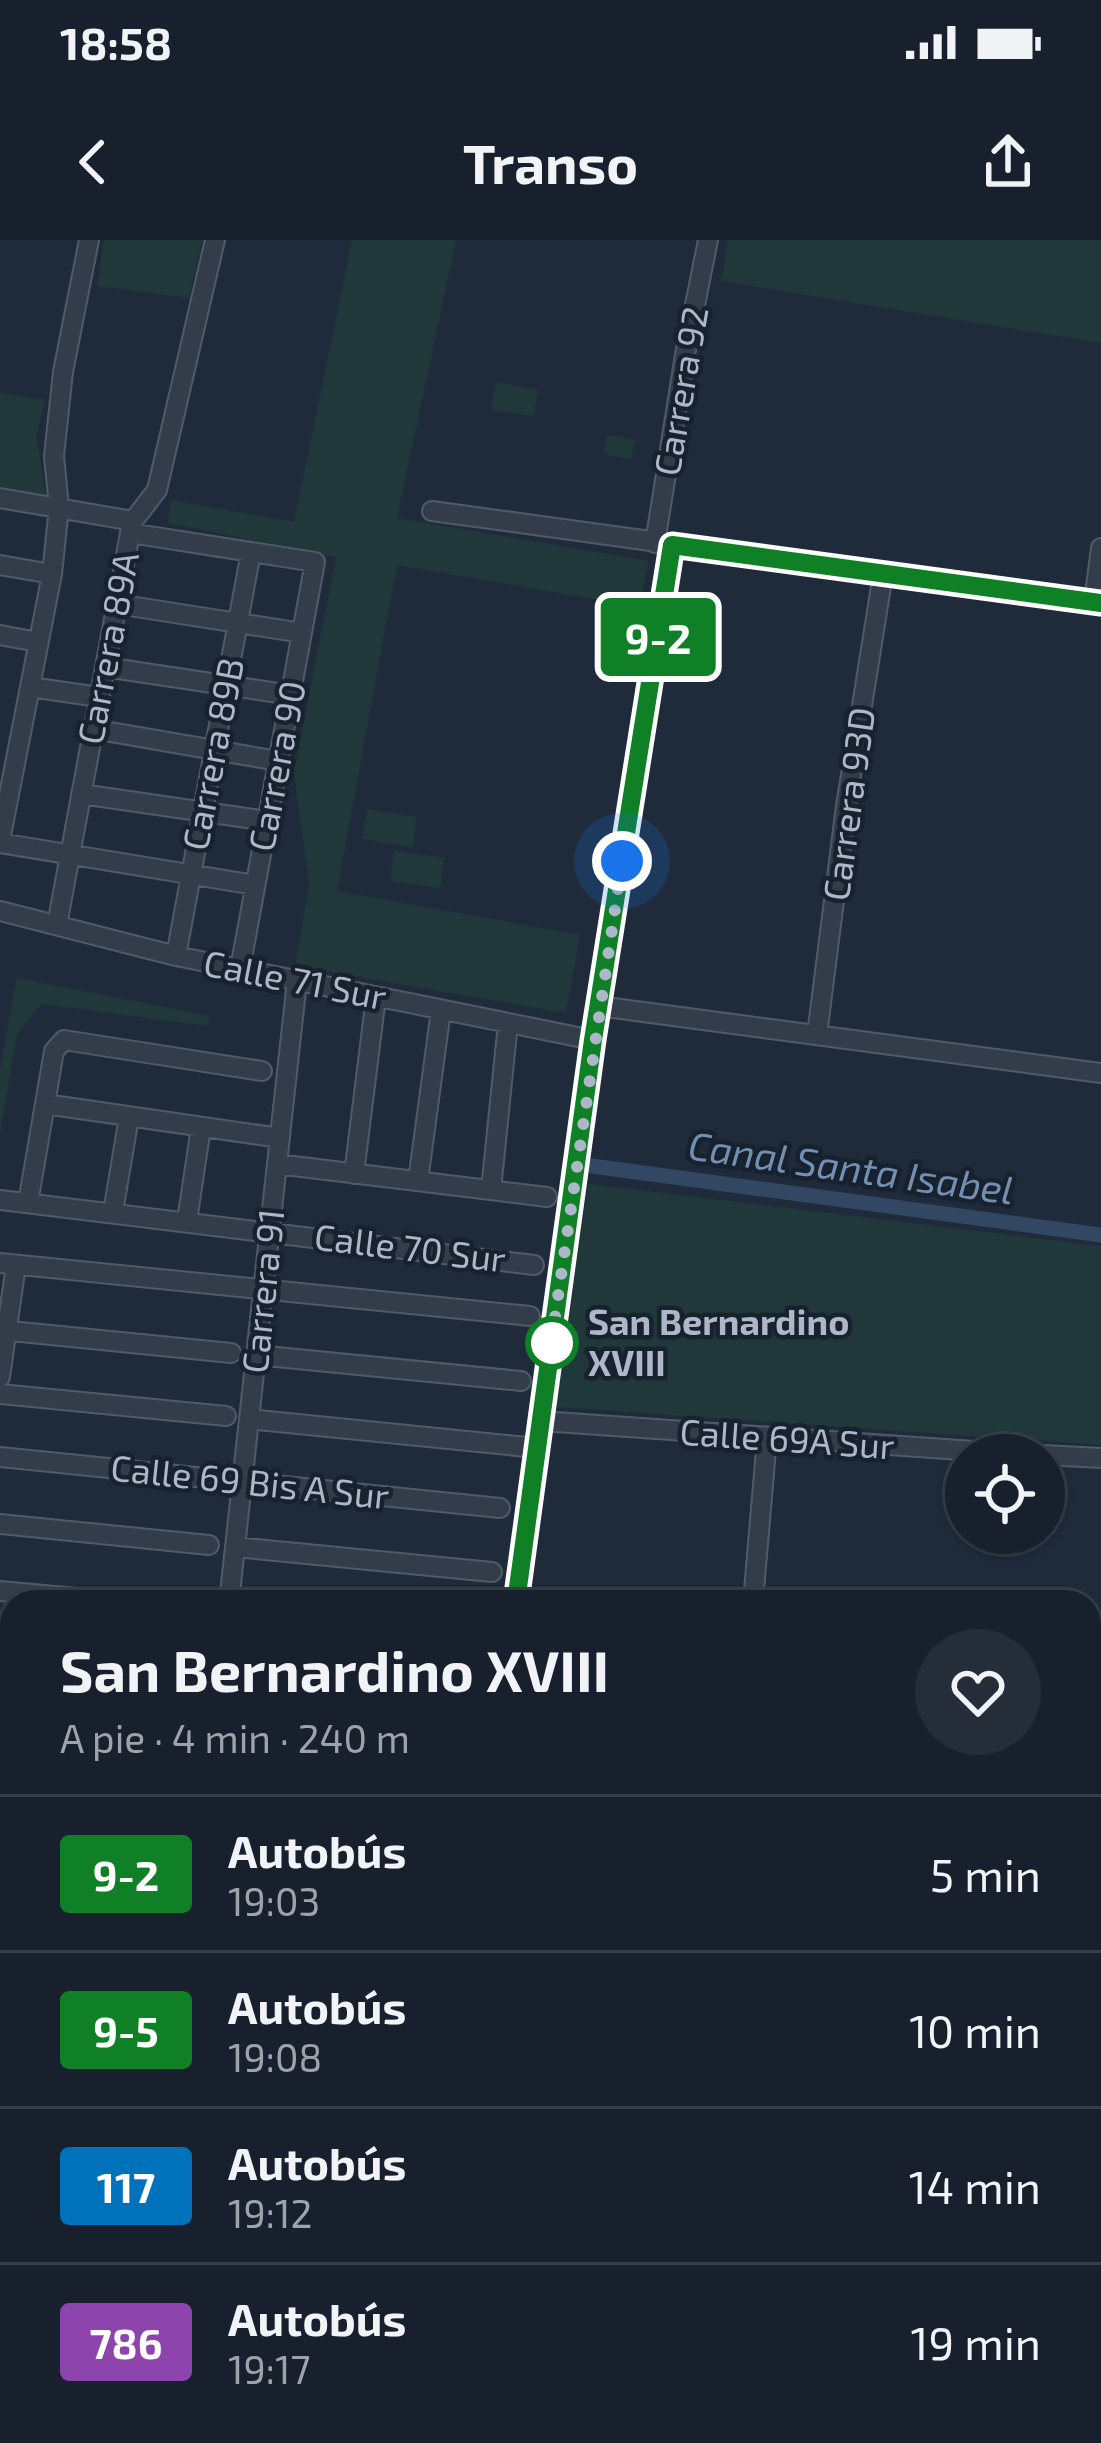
<!DOCTYPE html>
<html lang="es">
<head>
<meta charset="utf-8">
<style>
  body { margin:0; font-family:"Exo 2",sans-serif; background:#242d38; color:#f1f3f6; height:100vh; display:flex; flex-direction:column; font-size:45px; white-space:nowrap }
  * { box-sizing:border-box; margin:0 }
  p { font-size:39px; color:#9ea3a9 }
  .icon { flex:none; width:66px; height:66px; fill:none; stroke:currentColor; stroke-width:2; stroke-linecap:round; stroke-linejoin:round }
  .map { position:relative; flex:1; overflow:hidden }
  .side { position:absolute; left:0px; top:1350px; width:1101px; height:855px; display:flex; flex-direction:column; background:#17202c; border-radius:36px 36px 0 0; box-shadow:0 3px 9px #0004,0 0 0 3px #363e48 }
  .side>* { flex:none }
  .badge { padding:0 24px; border-radius:9px; font-size:42px; line-height:78px }
  .fabs { position:absolute; left:945px; top:1194px; display:grid; gap:24px }
  .fabs a { display:grid; place-items:center; width:120px; height:120px; border-radius:50%; background:#17202c; box-shadow:0 3px 9px #0004,0 0 0 3px #363e48; font-size:60px }
  .you { position:absolute; width:60px; height:60px; margin:-30px; border:9px solid #fff; border-radius:50%; background:#1a73e8; box-shadow:0 0 0 18px #1a73e833 }
  .map>.badge { position:absolute; translate:-50% -50%; box-shadow:0 0 0 6px #fff }
  .round { display:grid; place-items:center; flex:none; width:126px; height:126px; border-radius:63px; background:#242d38 }
  .summary { display:flex; align-items:center; justify-content:space-between; height:204px; padding:0 60px }
  h1 { font-size:57px; font-weight:700; line-height:90px }
  ul { padding:0; list-style:none }
  li { display:flex; align-items:center; gap:36px; height:156px; padding:0 60px; border-top:3px solid #363e48 }
  li div { flex:1 }
  li b { display:block; font-size:45px }
  li em { font-style:normal }
  li .badge { min-width:132px; font-weight:700; text-align:center }
  .status { display:flex; justify-content:space-between; align-items:center; height:84px; padding:0 60px; background:#17202c; direction:ltr }
  .status svg { height:33px; fill:currentColor }
  header { display:flex; justify-content:space-between; align-items:center; height:156px; padding:0 60px; background:#17202c; font-size:54px; font-weight:700 }
  .map>svg:first-child { display:block }
  .green { fill:#21383b }
  .lines { fill:none; stroke-linecap:round; stroke-linejoin:round }
  .canal { stroke:#314762; stroke-width:15 }
  .minor-casing { stroke:#505a68; stroke-width:22 }
  .major-casing { stroke:#3c4653; stroke-width:26 }
  .minor { stroke:#333d4a; stroke-width:18 }
  .major { stroke:#505c6a; stroke-width:21 }
  .line-casing { stroke:#fff; stroke-width:27 }
  .line { stroke:#0f8026; stroke-width:18 }
  .walk { stroke:#adb7c7; stroke-width:12; stroke-dasharray:0 21.6 }
  .stop-dot { fill:#fff; stroke:#0f8026; stroke-width:6 }
  .labels { text-anchor:middle; stroke-width:9; stroke-linejoin:round; paint-order:stroke }
  .street-label { font-size:36px; fill:#adb7c7; stroke:#18222e }
  .stop-label { font-size:36px; font-weight:bold; fill:#adb7c7; stroke:#18222e; text-anchor:start }
  .water-label { font-size:39px; font-style:italic; fill:#738fb2; stroke:#18222e }
</style>
</head>
<body>
<div class="status"><b>18:58</b><svg viewBox="0 0 49 12"><path d="M0 12V9h3v3zM5 12V6h3v6zM10 12V3h3v9zM15 12V0h3v12zM26 1h20v11H26zM47 4h2v5h-2z"/></svg></div>
<header><svg class="icon" aria-label="back" viewBox="0 0 24 24"><path d="M15 5l-7 7 7 7"/></svg>Transo<svg class="icon" aria-label="share" viewBox="0 0 24 24"><path d="M12 15V3M7 8l5-5 5 5M5 13v7h14v-7"/></svg></header>
<div class="map">
<svg width="1101" height="2203" viewBox="0 0 1101 2203">
  <rect width="100%" height="100%" fill="#1f2b3a"/>
  <path class="green" d="M104,0H202L189,58L97,46Z
    M352,0H456L397,278L648,321L640,367L397,325L337,651L580,695L566,773L295,726L309,646L294,533L336,317L168,283L171,260L294,282Z
    M728,0H1101V103L721,41Z
    M496,142L538,150L534,176L491,170Z
    M0,153L45,160L36,195L46,255L0,247Z
    M607,194L635,200L631,219L603,214Z
    M367,569L416,577L413,607L362,599Z
    M394,611L444,618L440,648L390,641Z
    M17,738L210,776L208,786L42,764L17,794L0,893V828Z
    M588,944L1101,1006V1205L556,1167Z
    M768,2193H904L903,2203H768Z"/>
  <g class="lines">
    <path class="canal" d="M592,926L1101,995"/>
    <g class="minor-casing">
      <path id="minor" d="M0,258L133,281
        M432,271L1101,363
        M130,293L315,322L240,729
        M655,303L685,115L708,0
        M0,325L52,334
        M1094,362L1101,308
        M117,364L302,393
        M0,395L38,402
        M105,427L291,455
        M30,447L99,457
        M93,489L278,521
        M81,554L267,581
        M0,601L52,334L59,267L54,216L63,132L89,0
        M0,603L255,645
        M0,671L176,716L593,800
        M57,685L130,293L133,281L157,250L215,0
        M176,716L251,312
        M598,766L1101,833
        M817,795L846,566L883,334
        M45,864L280,898
        M277,924L547,957
        M354,934L376,757
        M418,941L441,770
        M491,950L508,783
        M0,960L534,1025
        M28,963L54,811L64,800L262,831
        M113,972L129,877
        M187,981L201,887
        M0,1023L530,1076
        M0,1090L231,1113
        M256,1115L521,1141
        M0,1137L16,1025
        M0,1154L226,1176
        M258,1180L537,1208
        M541,1181L1033,1215
        M1044,1215L1101,1218
        M0,1217L500,1268
        M0,1284L209,1305
        M235,1307L492,1332
        M0,1351L121,1362
        M229,1362L297,741
        M516,1362L593,800L672,305
        M753,1362L767,1198
        M0,1418L12,1419
        M0,1483L12,1484
        M0,1545L12,1547
        M0,1611L12,1612
        M0,1676L12,1677
        M1089,1679L1101,1680
        M0,1826L12,1828
        M1089,1838H1101
        M1089,2028H1101
        M1089,2174L1101,2175
        M359,2203L362,2193
        M596,2203V2193
        M970,2203V2193"/>
    </g>
    <g class="major-casing">
      <path id="major" d="M0,1715L12,1713
        M0,1758L12,1762
        M1089,1796L1101,1797
        M0,2095L12,2053
        M3,2203L12,2160"/>
    </g>
    <use href="#minor" class="minor"/>
    <use href="#major" class="major"/>
  </g>
  <g class="lines">
    <g class="line-casing">
      <path id="line" d="M516,1362L593,800L672,305L1101,363"/>
    </g>
    <use href="#line" class="line"/>
    <path class="walk" d="M552,1103L550,1111L622,621"/>
  </g>
  <circle class="stop-dot" cx="552" cy="1103" r="24"/>
  <g class="labels">
    <g class="street-label">
      <text transform="translate(681 151) rotate(-80)" y="13">Carrera 92</text>
      <text transform="translate(108 408) rotate(-79)" y="13">Carrera 89A</text>
      <text transform="translate(213 514) rotate(-79)" y="13">Carrera 89B</text>
      <text transform="translate(277 526) rotate(-79)" y="13">Carrera 90</text>
      <text transform="translate(849 564) rotate(-82)" y="13">Carrera 93D</text>
      <text transform="translate(295 740) rotate(11)" y="13">Calle 71 Sur</text>
      <text transform="translate(410 1008) rotate(7)" y="13">Calle 70 Sur</text>
      <text transform="translate(263 1051) rotate(-84)" y="13">Carrera 91</text>
      <text transform="translate(787 1199) rotate(4)" y="13">Calle 69A Sur</text>
      <text transform="translate(250 1242) rotate(6)" y="13">Calle 69 Bis A Sur</text>
    </g>
    <g class="stop-label">
      <text x="588" y="1095">San Bernardino<tspan x="588" dy="41">XVIII</tspan></text>
    </g>
    <g class="water-label">
      <text transform="translate(851 928) rotate(8)" y="14">Canal Santa Isabel</text>
    </g>
  </g>
</svg>
<div class="fabs">
<a><svg class="icon" aria-label="locate" viewBox="0 0 24 24"><circle cx="12" cy="12" r="6"/><path d="M12 2v4M12 18v4M2 12h4M18 12h4"/></svg></a>
</div>
<div class="you" style="left:622px;top:621px"></div>
<b class="badge" style="left:658px;top:397px;background:#0f8026;color:#fff">9-2</b>
<section class="side">
<div class="summary"><div><h1>San Bernardino XVIII</h1><p>A pie · 4 min · 240 m</p></div><a class="round"><svg class="icon" aria-label="heart" viewBox="0 0 24 24"><path d="M12 20l-8-8c-3-5 5-10 8-4 3-6 11-1 8 4z"/></svg></a></div>
<ul>
<li><span class="badge" style="background:#0f8026;color:#fff">9-2</span><div><b>Autobús</b><p>19:03</p></div><em>5 min</em></li>
<li><span class="badge" style="background:#0f8026;color:#fff">9-5</span><div><b>Autobús</b><p>19:08</p></div><em>10 min</em></li>
<li><span class="badge" style="background:#0072bc;color:#fff">117</span><div><b>Autobús</b><p>19:12</p></div><em>14 min</em></li>
<li><span class="badge" style="background:#8e44ad;color:#fff">786</span><div><b>Autobús</b><p>19:17</p></div><em>19 min</em></li>
</ul>
</section>
</div>
</body>
</html>
